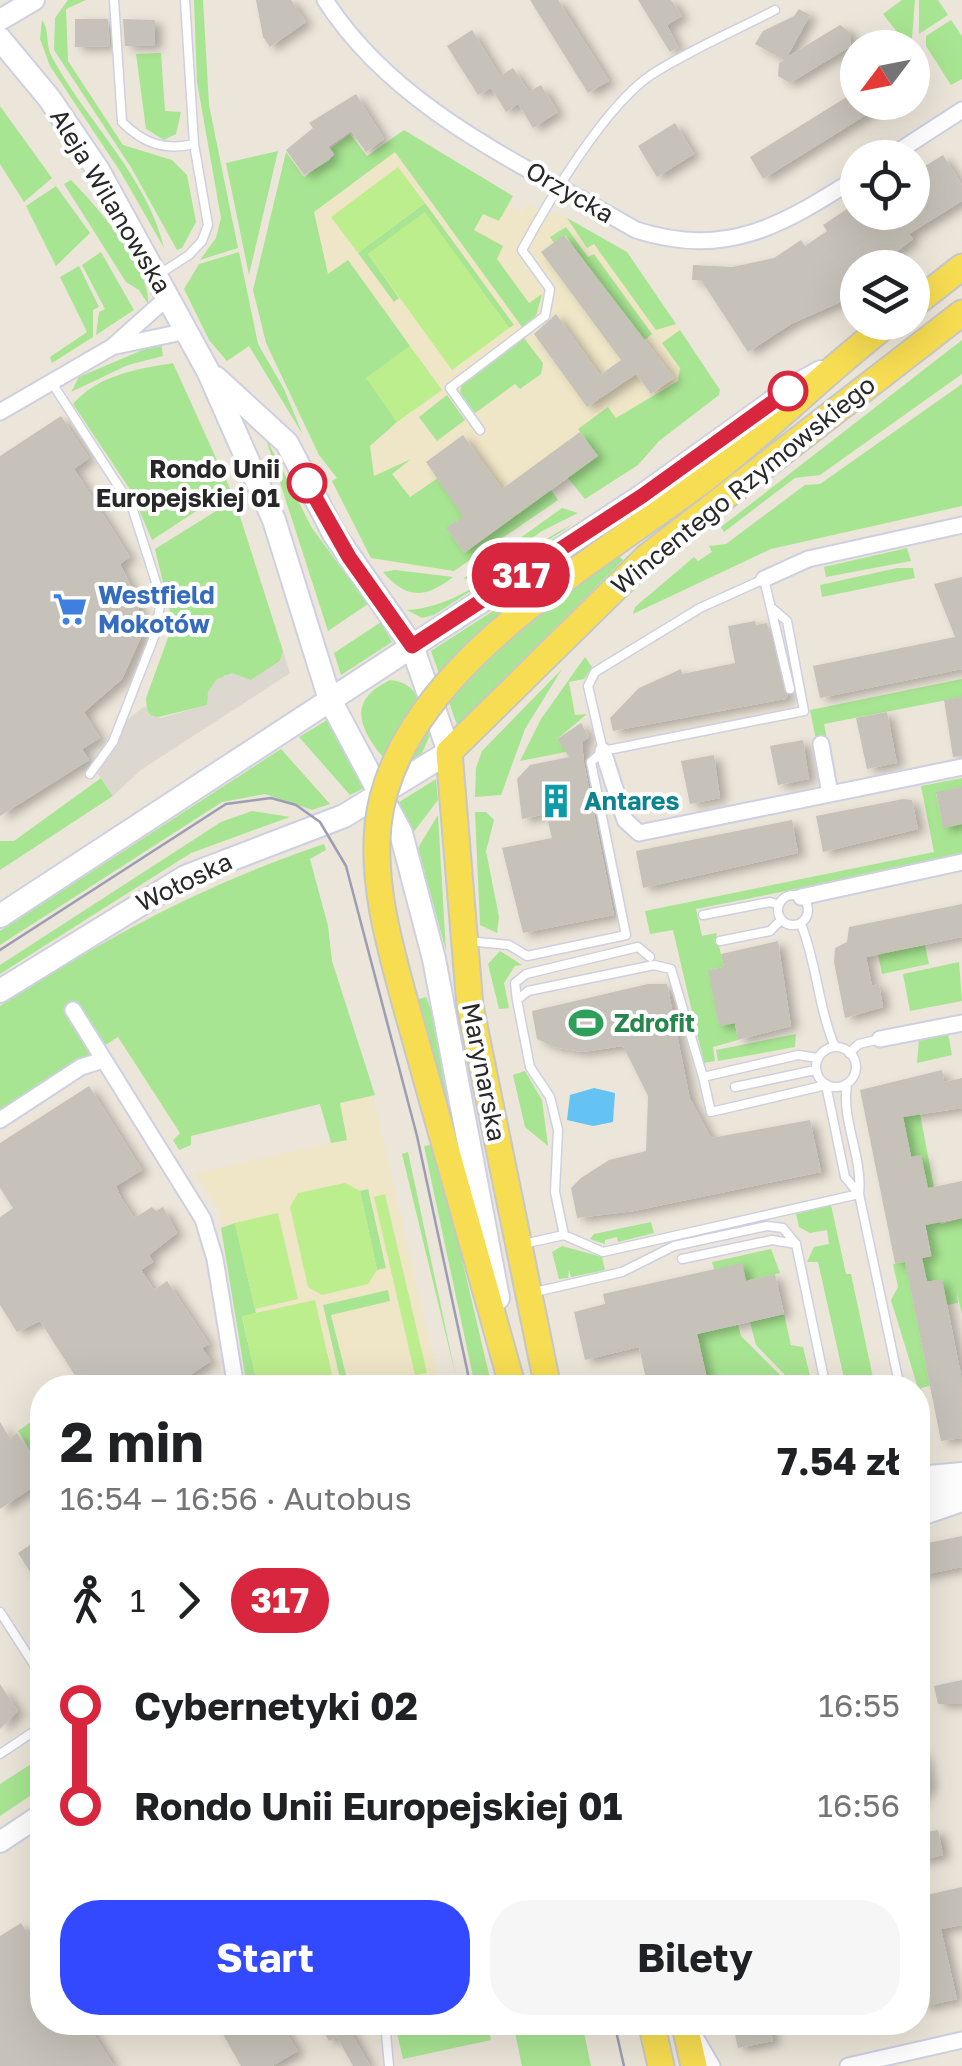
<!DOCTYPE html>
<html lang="pl">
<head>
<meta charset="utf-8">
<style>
  body { margin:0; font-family:"Golos Text",sans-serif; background:#f6f6f6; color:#202124; height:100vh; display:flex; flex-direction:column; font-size:38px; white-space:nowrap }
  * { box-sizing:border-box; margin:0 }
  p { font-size:32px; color:#757577 }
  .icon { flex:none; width:55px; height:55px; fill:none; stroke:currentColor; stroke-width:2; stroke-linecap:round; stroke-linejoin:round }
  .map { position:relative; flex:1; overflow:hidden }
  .sheet { position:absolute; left:30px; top:1375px; width:900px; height:660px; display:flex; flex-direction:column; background:#fff; border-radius:40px; box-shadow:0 10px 40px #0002 }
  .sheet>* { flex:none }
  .badge { padding:0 20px; border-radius:32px; font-size:35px; line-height:65px }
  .needle { width:65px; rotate:238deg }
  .buttons { position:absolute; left:840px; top:30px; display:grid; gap:20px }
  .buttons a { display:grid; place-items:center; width:90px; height:90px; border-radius:50%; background:#fff; box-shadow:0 10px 40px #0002; font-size:50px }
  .map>.badge { position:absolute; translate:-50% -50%; box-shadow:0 0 0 5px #fff }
  .legs { display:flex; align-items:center; gap:15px; height:110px; padding:0 30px; font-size:32px }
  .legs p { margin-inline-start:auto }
  .head { display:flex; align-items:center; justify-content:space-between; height:170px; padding:0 30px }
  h1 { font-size:55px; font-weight:700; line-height:75px }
  .button { display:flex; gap:20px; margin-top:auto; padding:20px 30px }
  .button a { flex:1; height:115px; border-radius:40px; background:#3249ff; color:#fff; font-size:40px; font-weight:700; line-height:115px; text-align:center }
  .button a+a { background:#f6f6f6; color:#202124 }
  ul { padding:0 30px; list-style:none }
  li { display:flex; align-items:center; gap:35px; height:100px; font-size:38px }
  li i { display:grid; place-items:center; width:15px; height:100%; margin:0 12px; background:currentColor }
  li i::after { content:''; width:25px; height:25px; margin:-12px; border:8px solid; border-radius:50%; background:#fff }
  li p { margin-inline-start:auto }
  li:first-child i { background:linear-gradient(#0000 50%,currentColor 0) }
  li:last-child i { background:linear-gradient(currentColor 50%,#0000 0) }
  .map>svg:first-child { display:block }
  .education { fill:#efe5c7 }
  .green { fill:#a8e592 }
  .pitch { fill:#bdee8d }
  .plaza { fill:#dcd8d0 }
  .water { fill:#65c3f4 }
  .building { fill:#c7c2b9; filter:url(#shadow) }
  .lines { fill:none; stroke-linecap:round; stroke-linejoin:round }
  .service-casing { stroke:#ced0e2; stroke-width:11 }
  .minor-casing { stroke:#ced0e2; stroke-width:19 }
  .tertiary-casing { stroke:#ced0e2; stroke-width:24 }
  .secondary-casing { stroke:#ced0e2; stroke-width:26 }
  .primary-casing { stroke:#c7c7c7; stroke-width:29 }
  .service { stroke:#fff; stroke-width:8 }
  .minor { stroke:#fff; stroke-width:15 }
  .tertiary { stroke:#fff; stroke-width:20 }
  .secondary { stroke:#fff; stroke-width:22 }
  .primary { stroke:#f7dd52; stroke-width:25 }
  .tram { stroke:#9c9db4; stroke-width:2.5 }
  .primary-bridge-casing { stroke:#c7c7c7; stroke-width:29; stroke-linecap:butt }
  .primary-bridge { stroke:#f7dd52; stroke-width:25 }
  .line-1-casing { stroke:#fff; stroke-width:22 }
  .line-1 { stroke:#d7263d; stroke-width:15 }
  .stop-1-dot { fill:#fff; stroke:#d7263d; stroke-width:5 }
  .labels { text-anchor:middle; stroke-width:8; stroke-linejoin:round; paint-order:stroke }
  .street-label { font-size:25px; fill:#282828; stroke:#fff }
  .stop-label { font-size:25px; font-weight:bold; fill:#282828; stroke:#fff; text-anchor:end }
  .shop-label { font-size:25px; font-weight:bold; fill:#366cbe; stroke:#fff; text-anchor:start }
  .culture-label { font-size:25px; font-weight:bold; fill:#0d838f; stroke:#fff; text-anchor:start }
  .leisure-label { font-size:25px; font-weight:bold; fill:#27864d; stroke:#fff; text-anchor:start }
</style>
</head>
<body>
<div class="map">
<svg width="962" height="2066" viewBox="0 0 962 2066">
  <defs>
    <filter id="shadow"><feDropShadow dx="7" dy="4" stdDeviation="5" flood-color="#0004"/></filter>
  </defs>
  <rect width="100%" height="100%" fill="#ece5d9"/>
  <path class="education" d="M404,130L513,196L509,205L521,213L528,204L550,215L556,212L627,252L720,390L567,477L442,571L371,558L295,210Z
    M373,1096L440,1387H247L219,1210L195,1173L346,1140L339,1103Z"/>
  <path class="green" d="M68,0H86L66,9L68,61L123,145L172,160L187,175L196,222L182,248L177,250L132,169L54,50L55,18Z
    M194,0H203L209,105L238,248L200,260L216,238L221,218L197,82Z
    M902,0H915L912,38L905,42L883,14Z
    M919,0H938L948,15L919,34Z
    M42,20C50,30 45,44 52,57C86,121 147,176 164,248L120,171L50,66L40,39Z
    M951,20L962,36V79L951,85L926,46V36Z
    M161,53L165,111L181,112L176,134L164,140L146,129L136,54Z
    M0,106L52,178L24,202L0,164Z
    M404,130L513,196L499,221L483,214L474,230L503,246L497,259L529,303L542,294L536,316L522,327L395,152L314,212L328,274L348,260L410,346L367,378L397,422L370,446L374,476L411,459L392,474L410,497L438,478L476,508L447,529L464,553L550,489L558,500L454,571L371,558L332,481L337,478L319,455L266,343L253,290L286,152L304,177L335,155L331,148L350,134L367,156Z
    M278,151L249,275L226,163Z
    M71,180C95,204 152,270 148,304L139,290L126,282L64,184Z
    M56,186L90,233L56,266L26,206Z
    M425,203L514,325L509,328L425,213L368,254L399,298L394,302L358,253Z
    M567,218L627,252L676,324L656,330L594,244L587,248Z
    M566,227L588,257L594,254L652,334L643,341L565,235L554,243L550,237Z
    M101,252L134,310L96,335L99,312L105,309L82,265Z
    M239,252L258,344L284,389L303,435L249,346L227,361L209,340L184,289L199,264Z
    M79,266L99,307L93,310V337L52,363L50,357L87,332L60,277Z
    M680,330L720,390L719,395L659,441L638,465L585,499L567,477L597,456L578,429L608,407L616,418L678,381L680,368L662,343Z
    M524,338L543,363L541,374L520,389L515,384L475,413L460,393L462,383Z
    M962,340V374L820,475L795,478L724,532L721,527Z
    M161,342L163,356L128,365L71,392L79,377Z
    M173,363L230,489L152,540L131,491L73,404C98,375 137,369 173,363Z
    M962,384V506L771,549L633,614L635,607L694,557L698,561L712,552L709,546L726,544L805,485L820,484Z
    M447,395L465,420L437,441L419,417Z
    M265,436L312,528L368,604L328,631Z
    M229,503L236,504L283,651L280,661L250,681L225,675L208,705L154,718L147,712L146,698L173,624L155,549Z
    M562,508L578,513L542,531L475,578L463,579Z
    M573,524L434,615L422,618L407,610C467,607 520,550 573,524Z
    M907,548L911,561L826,577L824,567Z
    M619,556L623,560L457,725L431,651L575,558L590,578Z
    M897,568H913L915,578L822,597L820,585Z
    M395,570L453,577C425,599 406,599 383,572Z
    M381,622L392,642L341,675L334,653Z
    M585,657L592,667L584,679L569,682L575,715L587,714L557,739L566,752L520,761L541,719Z
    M562,669L525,729L501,795L475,797L476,768L482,751Z
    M962,679V697L824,724L828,743L817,745L810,710Z
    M390,680C420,683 423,708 431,733L422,753L408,763L382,756C357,725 349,700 390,680Z
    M327,720L364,788L350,795L299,737Z
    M281,749L330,804L312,810L265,794L222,802L0,945V931Z
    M101,778L113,796L0,870V841H14Z
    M962,778V787L936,793L943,827L962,824V856L696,909L702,936L716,933L724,967L709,970L719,1025L735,1023L738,1040L713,1047L715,1061L704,1063L673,930L650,934L645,911L934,852L921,786Z
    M436,779L438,800L412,834L396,804Z
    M252,811L290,817L191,853L0,974V965L221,822Z
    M475,812H486L494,820L486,851L499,917L497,933L480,925Z
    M438,815L446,951L418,848Z
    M324,844L326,850L310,859L328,926L332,961L375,1095L340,1103L347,1140L331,1143L320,1104L191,1136V1145L179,1150L173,1140L180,1133L118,1037L0,1113V1006C111,935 198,887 324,844Z
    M925,945L929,964L882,974L878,954Z
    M500,951L522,965L515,966L504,983L509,1008L499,1009L488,964Z
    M959,962L962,1001L910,1011L903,974Z
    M426,997L435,1019L454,1135L415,1000Z
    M948,1033L952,1055L917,1063L919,1039Z
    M796,1034L795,1047L718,1061L716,1050Z
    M525,1071L542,1100L548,1146L525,1127L513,1075Z
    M896,1083L920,1114L941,1224L962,1218V1315L957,1292L958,1303L947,1305L925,1277L909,1281L930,1386L921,1388L925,1410L919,1411L918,1388L891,1300L898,1287L893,1264L932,1256Z
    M435,1144L492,1387L475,1386L424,1146Z
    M408,1152L456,1377L402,1154Z
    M368,1189L386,1268L377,1270L360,1191Z
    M831,1205L846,1274H851L875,1387H846L818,1262H807L814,1247L829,1244L827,1230L810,1233L799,1227L796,1214Z
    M651,1222L654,1233L618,1242L617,1237L605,1240V1244L590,1239L594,1234Z
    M235,1223L256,1313L242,1317L258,1387H247L221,1228Z
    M562,1246L602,1257L605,1270L571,1277L569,1270L568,1278L559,1279L552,1252Z
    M771,1249L780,1273L746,1281L714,1269L712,1262Z
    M388,1290L390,1301L331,1315L349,1387H342L323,1305Z
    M784,1314L791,1345L803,1347L811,1380L793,1383L756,1345L750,1322Z
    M738,1325L741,1336L789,1384L709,1385L697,1334Z
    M42,1414V1468L18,1431Z
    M42,1757V1781L30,1796L0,1816V1784Z
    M400,2023H487L491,2040L403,2059L396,2029Z
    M513,2023H582L591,2066H522Z"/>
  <path class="pitch" d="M398,167L425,203L358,253L331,217Z
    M425,212L509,328L452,370L368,254Z
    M410,346L442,390L397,422L366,378Z
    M345,1183L360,1191L377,1270L368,1284L322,1295L308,1287L290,1207L298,1193Z
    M385,1194L427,1373L415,1375L374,1197Z
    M278,1213L298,1299L255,1309L235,1223Z
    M315,1300L335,1387H258L242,1316Z"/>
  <path class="plaza" d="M283,651L290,673L141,770L113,796L98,774L127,720L145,706L150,715L161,718L207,705L208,692L217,679L232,673L251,680L280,661Z"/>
  <path class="water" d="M594,1088L615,1093L613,1122L593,1126L567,1120L570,1095Z"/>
  <path class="building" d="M256,0H291L306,22L270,47L263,37Z
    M530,0H558L609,81L588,93Z
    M638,0H671L682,16L667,25L678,47L670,52Z
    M799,9L810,15L787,57L840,25L851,33V46L790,83L778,76L779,63L784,60L755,44L763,31L794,16Z
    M75,19H108L110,46L75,47Z
    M123,19L155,20V46H125Z
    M472,30L500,76L513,68L529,92L541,85L558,112L533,128L518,104L506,112L491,88L478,95L447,46Z
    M858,90V102H887L763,179L750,157Z
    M356,94L384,139L366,152L351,131L328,147L333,154L329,160L304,175L286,150L313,128L309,123Z
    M675,123L694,154L657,177L638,146Z
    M943,155L962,185V201L909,234L913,239L876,268H858V274L844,284L852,297L791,324L748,352L701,280H692L693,265L732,267L774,258L801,240L805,246L827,231L823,225L850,207L854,212H912V174Z
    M564,235L674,378L651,394L636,374L587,407L534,334L556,314L600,375L621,360L541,252Z
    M61,416L89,458L74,469L130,557L120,564L137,598L142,635L122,679L84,712L100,738L82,749L89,760L0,816V456Z
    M580,432L598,456L464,553L446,528L463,517L426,462L463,435L502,489Z
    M962,577V669L820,698L813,666L955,637L934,584Z
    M755,621L756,625L767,623L788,696L785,699L613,731L610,718L639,688L681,669L682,674L735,663L728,626Z
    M962,697V756L953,757L944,700Z
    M887,712L897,763L867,769L856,718Z
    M581,723L589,737L582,742L584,763L614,915L523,933L502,848L552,838L546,814L522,819L517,779L530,765L569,757L557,739Z
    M803,740L809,779L778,785L770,746Z
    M714,755L720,798L690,804L681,761Z
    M962,787V824L943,828L936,792Z
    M903,799L912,800L918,829L823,852L816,816Z
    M792,820L798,853L643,888L636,851Z
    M962,904V937L866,957L872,986L879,984L883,1007L845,1018L834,962L835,948L847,942L849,927Z
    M778,941L791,1026L738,1040L735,1023L719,1026L708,970L724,967L721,954Z
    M648,984H667L690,1099L711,1138L810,1120L821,1172L634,1211L577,1218L571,1188L581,1178L609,1160L646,1151L648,1096L623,1046L582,1052L554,1047L537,1039L532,1011Z
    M942,1070L944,1082L962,1078V1108L903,1117L911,1157L921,1155L928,1188L962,1181V1218L925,1225L931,1256L922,1258L927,1282L942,1279L961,1375L962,1438L941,1441L905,1262L895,1263L860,1090Z
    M89,1086L142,1170L116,1186L121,1198L134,1218L152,1207L156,1211L163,1207L177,1233L149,1255L153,1262L141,1270L154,1290L167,1281L209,1344L202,1348L211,1361L171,1388H83L40,1321L17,1332L0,1305V1217L13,1208L0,1188V1143Z
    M742,1263L746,1281L775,1274L784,1314L697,1334L709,1388H648L639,1347L585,1360L574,1312L605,1304L603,1294Z
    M0,1422L10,1438L17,1433L40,1468L30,1475L36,1485L0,1509Z
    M962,1536V1567L918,1576V1545Z
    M42,1537V1590L18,1553Z
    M962,1680V1704H938L934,1686Z
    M0,1684L18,1711L0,1729Z
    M923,1751L930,1783L918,1804V1752Z
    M938,1830L943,1855L918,1861V1834Z
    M962,1887V1925L941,1929L957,1999L921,2007L918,1897Z
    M21,1923L42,1956V2022H86L114,2066H0V1936Z
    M216,2022H279L298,2051L272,2066H241Z
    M319,2022H345L370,2066H353L337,2037L329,2041Z
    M732,2022H769L773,2041L738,2048Z"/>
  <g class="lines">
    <g class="service-casing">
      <path id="service" d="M114,0L122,122C143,143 164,151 194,144
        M158,275L189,255L202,241L208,225L194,144L185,0
        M52,383L132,507L161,598L156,632L113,742L90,774
        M480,430L450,388L545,316L550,289L522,250C549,200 605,106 651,75C689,50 735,31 775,10
        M773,609L787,621L804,711L603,751L588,686L595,672L700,608L764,579L790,689
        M778 910a15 15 0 1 1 30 0a15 15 0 1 1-30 0Z
        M703,915L770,902L779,905
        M801,924C817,964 818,1007 835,1047
        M467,941L509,945L527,956L626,935L591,762L603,751
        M720,941L770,931L781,920
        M517,1000L515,983L526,974L638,947L650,957
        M816 1067a20 20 0 1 1 40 0a20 20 0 1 1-40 0Z
        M849,1053L859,1044L880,1039
        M818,1058L798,1055L703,1077L711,1112L826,1085L845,1177L859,1194
        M847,1084C841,1121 863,1156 859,1194L900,1388
        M735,1087L815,1070
        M564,1235L555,1192L558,1130L550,1097L530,1067L517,1000L528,991L654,965L671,969L703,1077
        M523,1244L564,1235L603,1252L859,1194
        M682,1259L772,1240L796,1244
        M535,1292L622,1272L674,1246L767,1226L783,1228L796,1244L826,1388
        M0,1612L42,1677
        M0,1754L42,1726
        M385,2022L389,2066"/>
    </g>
    <g class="minor-casing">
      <path id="minor" d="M325,0C396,111 525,165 636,230C728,259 782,225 858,177
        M888,158L962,110
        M116,346L187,331
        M0,412L112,347L169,296
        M764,579L808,559L962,525
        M821,744L830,794
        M603,751L625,820L639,833L962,767
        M801,897L962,862
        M73,1010L203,1219L215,1259L236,1388
        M880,1039L962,1023
        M0,1120L81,1067L103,1060
        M694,2035L712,2066
        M848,2066L962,2040"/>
    </g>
    <g class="tertiary-casing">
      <path id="tertiary" d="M0,20L34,0
        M918,1477L962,1473
        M918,1497L962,1487
        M918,1516L962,1501
        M0,1842L42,1814"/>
    </g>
    <g class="secondary-casing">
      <path id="secondary" d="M0,39L49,98L98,170L209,373L274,520L330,700L401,833L434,959L498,1298
        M0,916L642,496L792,388L821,372
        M0,991L185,877L344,816L449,752L412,646L334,534L287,443L216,378"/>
    </g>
    <g class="primary-casing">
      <path id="primary" d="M912,306L962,267
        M699,483C766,433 823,373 890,322
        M406,1006L513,1388
        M548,1388L470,1006L449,752L647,557L962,313
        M651,2022L661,2066
        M684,2022L694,2066"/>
    </g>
    <use href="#service" class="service"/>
    <use href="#minor" class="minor"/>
    <use href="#tertiary" class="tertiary"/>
    <use href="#secondary" class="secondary"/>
    <use href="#primary" class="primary"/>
    <path class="tram" d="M0,950L226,804L271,798L296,805L320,822L346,866L417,1136L471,1388
      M614,2022L624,2066"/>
    <g class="primary-bridge-casing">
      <path id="primary-bridge" d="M406,1006C390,947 372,886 378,825C394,674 587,567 699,483"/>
    </g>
    <use href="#primary-bridge" class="primary-bridge"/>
  </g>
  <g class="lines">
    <g class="line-1-casing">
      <path id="line-1" d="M307,483L349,557L412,646L642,496L788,391"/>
    </g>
    <use href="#line-1" class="line-1"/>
  </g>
  <defs>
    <g id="supermarket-bare" transform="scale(2.7)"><path d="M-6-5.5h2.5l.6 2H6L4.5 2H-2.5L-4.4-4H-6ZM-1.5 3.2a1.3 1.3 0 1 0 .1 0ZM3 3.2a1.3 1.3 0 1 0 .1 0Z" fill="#3f7fe0" stroke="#fff" stroke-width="2.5" paint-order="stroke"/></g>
    <g id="building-bare" transform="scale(2.7)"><path d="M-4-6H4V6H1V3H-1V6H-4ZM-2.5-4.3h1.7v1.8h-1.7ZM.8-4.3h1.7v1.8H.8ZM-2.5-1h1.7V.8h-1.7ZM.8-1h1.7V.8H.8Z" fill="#0f9aa8" stroke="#fff" stroke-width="2.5" paint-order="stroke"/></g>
    <g id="stadium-bare" transform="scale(2.7)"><path d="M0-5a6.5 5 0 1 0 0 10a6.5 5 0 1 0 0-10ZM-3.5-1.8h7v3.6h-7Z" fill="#2e9e5b" stroke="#fff" stroke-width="2.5" paint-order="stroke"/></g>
  </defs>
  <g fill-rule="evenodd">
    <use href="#supermarket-bare" x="70" y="609"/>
    <use href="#building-bare" x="556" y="801"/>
    <use href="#stadium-bare" x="586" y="1023"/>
  </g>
  <g class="stop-1-dot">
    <circle cx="788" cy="391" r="18"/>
    <circle cx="307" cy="483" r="18"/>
  </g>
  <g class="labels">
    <g class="street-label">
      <text transform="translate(570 192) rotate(30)" y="9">Orzycka</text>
      <text transform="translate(111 201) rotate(59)" y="9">Aleja Wilanowska</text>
      <text transform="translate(743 485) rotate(-39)" y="9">Wincentego Rzymowskiego</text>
      <text transform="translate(184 882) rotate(-26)" y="9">Wołoska</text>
      <text transform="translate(484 1072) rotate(79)" y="9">Marynarska</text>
    </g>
    <g class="stop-label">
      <text x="280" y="478">Rondo Unii<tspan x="280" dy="29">Europejskiej 01</tspan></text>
    </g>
    <g class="shop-label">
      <text x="98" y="604">Westfield<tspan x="98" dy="29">Mokotów</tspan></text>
    </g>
    <g class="culture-label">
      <text x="584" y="810">Antares</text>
    </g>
    <g class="leisure-label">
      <text x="614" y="1032">Zdrofit</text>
    </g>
  </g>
</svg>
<div class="buttons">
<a><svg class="needle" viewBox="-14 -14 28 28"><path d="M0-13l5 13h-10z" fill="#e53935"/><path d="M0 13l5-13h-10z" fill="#757577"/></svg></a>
<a><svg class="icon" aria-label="locate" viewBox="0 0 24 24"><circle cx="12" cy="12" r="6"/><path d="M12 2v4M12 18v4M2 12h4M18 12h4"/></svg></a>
<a><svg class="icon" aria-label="layers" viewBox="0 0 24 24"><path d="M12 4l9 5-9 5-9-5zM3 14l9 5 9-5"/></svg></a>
</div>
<b class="badge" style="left:521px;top:575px;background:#d7263d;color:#fff">317</b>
<section class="sheet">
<div class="head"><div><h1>2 min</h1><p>16:54 – 16:56 · Autobus</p></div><b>7.54 zł</b></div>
<div class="legs"><svg class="icon" aria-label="walk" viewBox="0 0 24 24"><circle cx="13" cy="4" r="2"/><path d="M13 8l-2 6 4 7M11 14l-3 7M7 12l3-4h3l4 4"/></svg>1<svg class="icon" aria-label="forward" viewBox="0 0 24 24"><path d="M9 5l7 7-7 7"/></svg><b class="badge" style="background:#d7263d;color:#fff">317</b></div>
<ul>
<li><i style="color:#d7263d"></i><b>Cybernetyki 02</b><p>16:55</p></li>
<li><i style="color:#d7263d"></i><b>Rondo Unii Europejskiej 01</b><p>16:56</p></li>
</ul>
<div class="button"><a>Start</a><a>Bilety</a></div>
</section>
</div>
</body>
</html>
